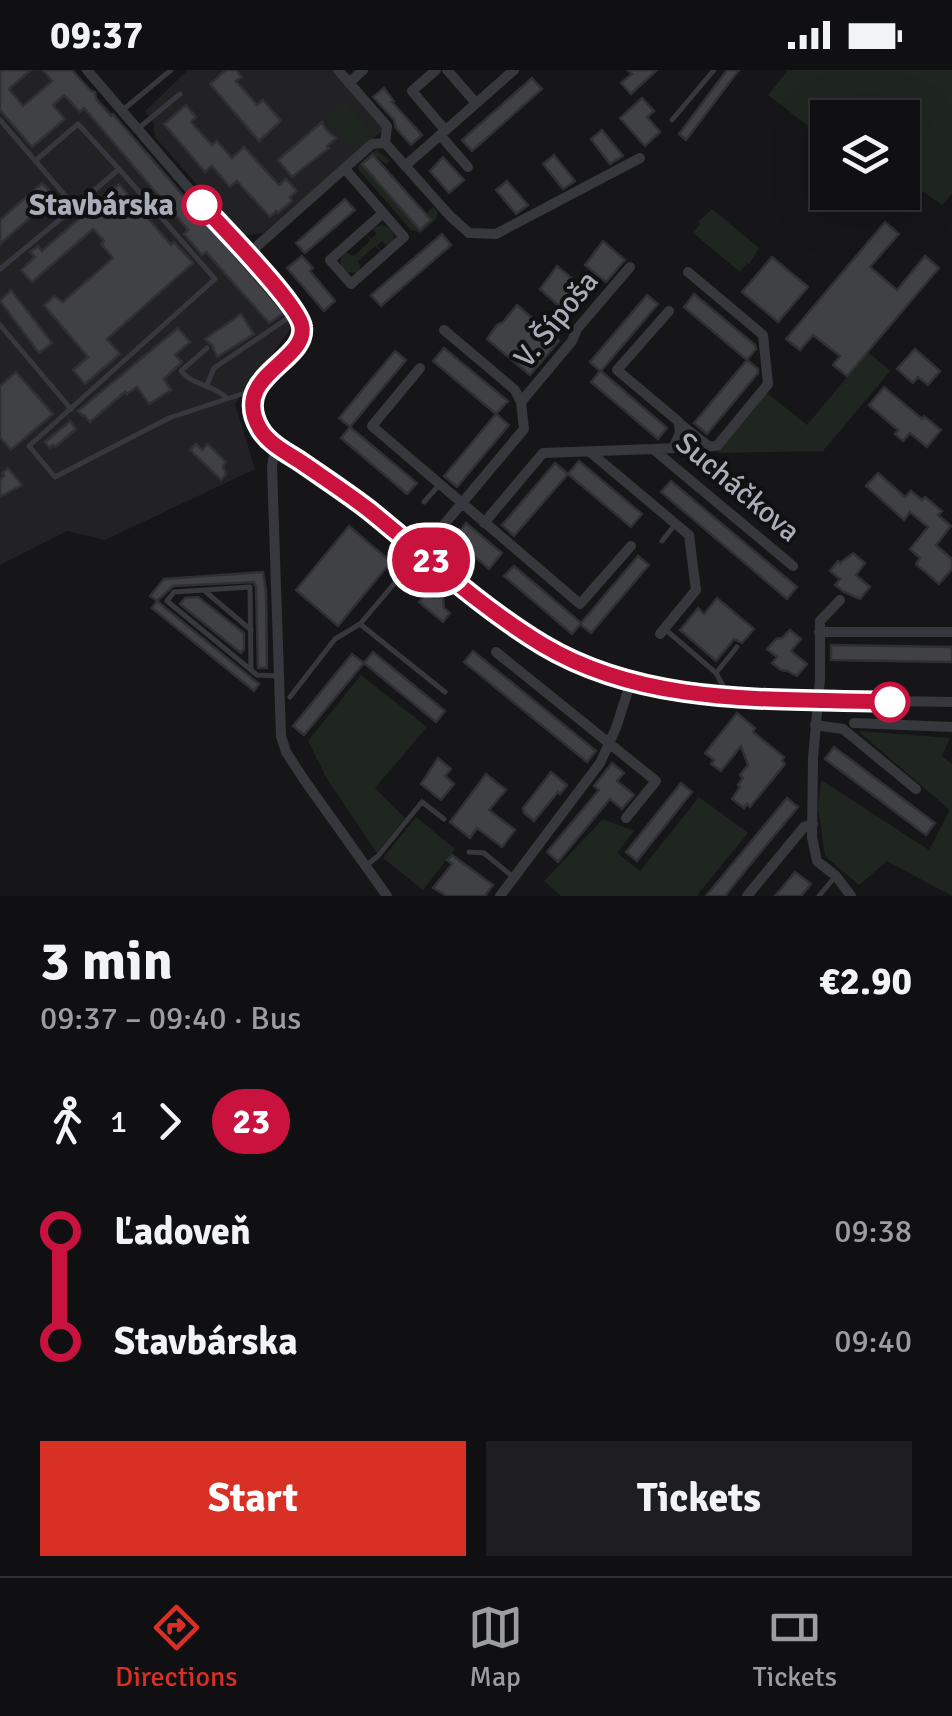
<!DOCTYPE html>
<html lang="en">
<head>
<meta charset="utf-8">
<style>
  body { margin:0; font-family:Signika,sans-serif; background:#1e1e20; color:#f1f3f6; height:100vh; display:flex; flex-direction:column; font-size:38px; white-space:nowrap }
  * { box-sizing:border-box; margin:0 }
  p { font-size:32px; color:#9c9d9f }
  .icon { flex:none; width:55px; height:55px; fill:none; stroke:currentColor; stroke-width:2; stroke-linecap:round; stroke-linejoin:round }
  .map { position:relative; height:826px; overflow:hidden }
  .sheet { display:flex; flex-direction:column; background:#101012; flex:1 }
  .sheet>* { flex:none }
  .badge { padding:0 20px; border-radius:32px; font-size:35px; line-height:65px }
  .tools { position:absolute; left:810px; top:30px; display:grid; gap:20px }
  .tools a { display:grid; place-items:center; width:110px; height:110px; border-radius:0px; background:#101012; box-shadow:0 10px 40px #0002,0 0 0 2px #303032; font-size:50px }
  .map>.badge { position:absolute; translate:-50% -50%; box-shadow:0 0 0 5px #fff }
  .legs { display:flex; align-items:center; gap:15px; height:110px; padding:0 40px; font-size:32px }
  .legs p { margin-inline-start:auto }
  .headline { display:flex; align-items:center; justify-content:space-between; height:170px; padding:0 40px }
  h1 { font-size:55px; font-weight:700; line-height:75px }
  .cta { display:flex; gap:20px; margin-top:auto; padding:20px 40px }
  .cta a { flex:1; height:115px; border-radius:0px; background:#d93025; color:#fff; font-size:40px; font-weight:700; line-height:115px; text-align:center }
  .cta a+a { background:#1e1e20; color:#f1f3f6 }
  ul { padding:0 40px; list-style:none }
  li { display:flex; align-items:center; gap:35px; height:110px; font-size:38px }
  li i { display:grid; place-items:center; width:15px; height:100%; margin:0 12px; background:currentColor }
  li i::after { content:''; width:25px; height:25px; margin:-12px; border:8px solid; border-radius:50%; background:#101012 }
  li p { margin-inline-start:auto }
  li:first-child i { background:linear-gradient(#0000 50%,currentColor 0) }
  li:last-child i { background:linear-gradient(currentColor 50%,#0000 0) }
  .status { display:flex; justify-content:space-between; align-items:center; height:70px; padding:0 50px; background:#101012; direction:ltr }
  .status svg { height:28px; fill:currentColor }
  .tab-bar { display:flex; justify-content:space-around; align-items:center; height:140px; border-top:2px solid #303032; background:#101012; font-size:28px; color:#9c9d9f }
  .tab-bar a { display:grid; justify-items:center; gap:5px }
  .tab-bar .current { color:#d93025 }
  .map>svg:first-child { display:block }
  .built { fill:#222225 }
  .green { fill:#1e261f }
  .building { fill:#404145; stroke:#303034; stroke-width:2.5 }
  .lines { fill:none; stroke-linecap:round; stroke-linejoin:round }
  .service { stroke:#37383d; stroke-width:5 }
  .minor { stroke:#37383d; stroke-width:10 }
  .line-1-casing { stroke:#fff; stroke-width:22 }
  .line-1 { stroke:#c9133e; stroke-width:15 }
  .stop-1-dot { fill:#fff; stroke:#c9133e; stroke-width:5 }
  .labels { text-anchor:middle; stroke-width:8; stroke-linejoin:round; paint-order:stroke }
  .stop-label { font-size:30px; font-weight:bold; fill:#a8adb8; stroke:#111113; text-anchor:end }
  .street-label { font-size:30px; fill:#a8adb8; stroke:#111113 }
</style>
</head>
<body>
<div class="status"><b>09:37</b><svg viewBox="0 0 49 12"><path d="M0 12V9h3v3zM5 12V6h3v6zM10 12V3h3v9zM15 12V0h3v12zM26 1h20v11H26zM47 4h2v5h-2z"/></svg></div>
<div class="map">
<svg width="952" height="826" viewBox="0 0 952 826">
  <rect width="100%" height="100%" fill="#161618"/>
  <path class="built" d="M0,0H72L152,86L293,256L235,334L255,399L105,470L67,461L0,495Z
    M188,0H333L383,56V60L263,163L242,166L155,67L153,52L145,41Z"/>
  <path class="green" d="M788,0H952V124L942,135L903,108L902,48H828L827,71L768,25Z
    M344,31L372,63L352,80L325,49Z
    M377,80L390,91L386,94L373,84L362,94L420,160L432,151L426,144L433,137L438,142L436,149L421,163L411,160L359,100L358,96L372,82Z
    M712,139L759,178L749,194L747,193L740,202L693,163L700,154L698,152Z
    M384,155L393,161L394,171L388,177L382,171L377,175L382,182L375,176L358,191L361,200L358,203L345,202C340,195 338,189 345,182L354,186L370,171L366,163L371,169L377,164L371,158Z
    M868,282L890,301L823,381L717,383L766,322L807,355Z
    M361,605L427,657L375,718L405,748L377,783L327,709L308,671Z
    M858,661L950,668L942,686L952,694V826L887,791L859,815L825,786L818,738L821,710L929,780L950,740Z
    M699,727L748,763L698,824L699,826H561L544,811L603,749L634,761L617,783L640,801Z
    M416,747L455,779L423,820L383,788Z"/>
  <path class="building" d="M0,0H31L9,19L23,36L52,11L43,0H72L91,21L95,22L96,29L111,46L113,44L284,243L269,253L206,182L202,185L184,164L188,160L84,38L80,42L64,25L53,35L65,49L32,77L0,40Z
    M226,0H236L242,7L236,11L257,35L263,30L281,51L259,71L210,14Z
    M628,0H657L631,24L621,13L632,4Z
    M727,0H739L686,70L679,64Z
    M532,8L542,19L472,81L462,70Z
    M384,18L394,31L392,32L422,65L411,75L396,58L394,50L373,27Z
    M642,28L654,41L647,47L660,62L645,76L620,48Z
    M186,35L196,47L191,52L212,75L217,71L232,88L244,77L279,115L286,109L297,121L290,127L292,131L278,143L276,141L270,147L237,111L230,117L212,96L205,102L164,54Z
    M322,52L326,60L336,68L327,76L329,78L292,107L278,90Z
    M602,60L623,86L610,94L591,69Z
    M373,85L431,150L420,160L362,94Z
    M554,85L575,111L563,119L543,94Z
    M443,87L464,110L449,123L430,101Z
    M507,111L528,135L516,144L496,120Z
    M42,113L55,126L0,174V150Z
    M119,114L171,175L174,172L193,193L107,269L120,284L85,314L73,300L88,287L44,235L54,226L63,232L113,188L101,174L104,171L93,159L32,212L21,200L35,187L30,182L38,176L42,181Z
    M345,129L355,140L305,183L296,173Z
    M885,152L899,164L870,197L897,220L925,186L939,198L847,306L833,295L840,286L813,265L800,280L786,269Z
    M442,164L451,175L381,236L371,225Z
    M603,171L625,190L606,212L585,195Z
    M302,186L313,198L310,201L335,231L324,241L287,198Z
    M772,187L808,217L778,252L742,222Z
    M557,196L581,216L560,237L540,219Z
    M11,220L52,273L39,283L0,231Z
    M694,224L755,275L756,279L747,290L684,237Z
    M647,225L658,234L601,301L667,358L658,369L591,312L600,301L590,292Z
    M517,235L559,271L530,305L487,269L497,255L503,252Z
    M241,244L254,264L217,287L212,275L205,269Z
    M178,258L190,272L175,285L182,292L164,309L171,320L149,334L137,317L127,324L125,322L90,352L84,345L83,346L78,341Z
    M444,278L508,331L496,344L433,291Z
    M915,279L940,301L928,315L918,307L913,313L897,299Z
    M395,281L406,290L350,357L339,348Z
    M747,290L758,299V303L707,364L694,353Z
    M16,302L53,344L11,380L0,367V316Z
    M884,317L922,349L924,346L941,360L927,377L910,363L903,371L895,364L898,360L869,335Z
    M496,344L509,355L457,417L444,406Z
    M70,351L76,359L55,377L53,375L50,378L45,372Z
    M350,357L417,413L407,424L341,368Z
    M196,374L202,380L208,374L226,392L223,396L226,404L221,410L190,380Z
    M579,391L642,444L631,457L568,404Z
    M555,393L568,404L514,466L502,455Z
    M8,398L22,415L0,427V409L4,406L2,403Z
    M878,403L905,427L911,421L922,430L925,427L942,441L938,445L951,456L936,475L952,489V499L939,514L916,494L920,488L910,479L928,457L910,442L904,450L866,416Z
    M671,411L797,517L787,529L661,422Z
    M466,453L502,483L489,499L454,468Z
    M349,456L391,492L338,556L296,520Z
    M853,483L865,493L856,505L870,517L860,529L844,522L835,515L840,509L830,501L838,491L840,493Z
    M638,486L649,495L591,563L580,554L572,564L504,506L514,496L581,553Z
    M263,502L266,522L267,598H258L256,517L254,512L173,516L157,531L259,614L254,621L152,538L157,531L150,526L164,509Z
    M427,523L433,528L443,527L444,538L450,543L443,552L419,532Z
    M198,527L244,563V579L241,583L180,534L185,528Z
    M717,528L754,559L742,573L734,569L716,591L680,560L698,538L704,544Z
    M790,560L801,569L791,581L807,594L797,606L787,601L781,600L772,593L777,587L767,579L776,569L782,568Z
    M831,575L952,577V592L831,590Z
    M473,581L596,681L587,692L464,592Z
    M373,582L445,641L436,652L364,593Z
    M352,584L364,593L304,665L293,656Z
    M737,643L755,658L753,662L784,687L782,691L785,694L750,737L747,734L744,738L732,729L740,717L738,715L743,708L740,705L748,695L741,676L721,701L711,694L714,690L705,683Z
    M834,677L935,753L926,765L825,689Z
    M438,688L451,699L445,706L454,714L441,730L421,714Z
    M612,693L624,703L617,711L634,725L622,739L610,729L558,792L547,782L599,720L594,716Z
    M551,702L567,715L560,724L558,722L534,751L524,743L523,738Z
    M486,704L506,720L489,740L515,760L502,777L477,758L470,768L450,752Z
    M681,713L692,722L637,791L626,782Z
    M787,728L798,737L749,796L725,826H706Z
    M452,785L493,815L485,826H447L433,818L452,794L447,790Z
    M795,802L811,814L801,826H775Z"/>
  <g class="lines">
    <path class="service" d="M124,39L171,0
      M0,50L75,137L119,99L215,209L29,376L55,407L169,348L254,320
      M672,50L714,0
      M140,57L180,24
      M35,91L78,54L119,99
      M0,199L75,137
      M0,255L71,339
      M207,278L181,301C193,316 213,314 227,328
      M207,315L214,298L294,244
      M424,432L440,414
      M662,471L674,456
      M206,522L251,560
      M360,554L445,622
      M666,560L716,603L727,623
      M251,600L250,517L174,522L167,531L251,600L257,605L278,606
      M716,603L737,577
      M290,627L335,569L360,554L421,482
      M469,782L484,783L513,807
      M368,794L378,786L422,732L444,749
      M819,826L834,808"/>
    <path class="minor" d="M87,0L300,248C314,295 222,304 264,365L358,432L480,531L528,565L559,583L606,604L654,618L688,623L830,630L952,632
      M338,0L387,56L385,73L450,146L469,163L496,164L640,88
      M436,0L412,21L445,60
      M447,0L476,33
      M349,13L363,0
      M440,65L468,97
      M405,96L514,0
      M345,99L404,167L351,214L330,190L383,143
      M247,185L372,74L385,73
      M669,241L617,300L679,352L680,363L673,378
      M444,260L515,320L521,332
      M420,298L372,356L580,534L631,476
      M679,353L708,376
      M279,378L274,384L272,397L281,666L286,682L305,711L387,826
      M653,379L717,376L768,314L763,265L688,202
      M590,382L689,465L696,520L660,564
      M484,453L543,383L653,379L793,496
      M421,482L524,359L521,332L572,271L577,259L630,197
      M840,530L820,551V609L813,688L812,767L817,791L836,806L851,826
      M819,562H952
      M496,582L656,711L626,748
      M854,653L952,657
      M815,655L843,659L916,719
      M500,826L600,693L616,658L631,611
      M747,826L804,757L813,754"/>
  </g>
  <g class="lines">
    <g class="line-1-casing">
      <path id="line-1" d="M202,135C220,155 300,236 302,257C307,292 229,306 260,359C269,374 287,383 301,392C324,408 347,423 369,440C426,486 480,537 543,575C647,637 773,628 890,632"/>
    </g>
    <use href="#line-1" class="line-1"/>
  </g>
  <g class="stop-1-dot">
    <circle cx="202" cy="135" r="18"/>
    <circle cx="890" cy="632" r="18"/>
  </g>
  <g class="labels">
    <g class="stop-label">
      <text x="174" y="145">Stavbárska</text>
    </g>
    <g class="street-label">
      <text transform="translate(556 249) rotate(-51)" y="10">V. Šípoša</text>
      <text transform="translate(738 417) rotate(40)" y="10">Sucháčkova</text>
    </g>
  </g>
</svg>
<div class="tools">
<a><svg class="icon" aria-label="layers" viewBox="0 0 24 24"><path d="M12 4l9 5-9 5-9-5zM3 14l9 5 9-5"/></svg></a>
</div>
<b class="badge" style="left:431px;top:490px;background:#c9133e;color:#fff">23</b>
</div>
<section class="sheet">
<div class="headline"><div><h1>3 min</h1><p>09:37 – 09:40 · Bus</p></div><b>€2.90</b></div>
<div class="legs"><svg class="icon" aria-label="walk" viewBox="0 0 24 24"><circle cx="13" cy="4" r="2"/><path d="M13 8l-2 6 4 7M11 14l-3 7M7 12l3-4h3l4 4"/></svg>1<svg class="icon" aria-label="forward" viewBox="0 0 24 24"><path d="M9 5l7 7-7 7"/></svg><b class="badge" style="background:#c9133e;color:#fff">23</b></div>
<ul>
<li><i style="color:#c9133e"></i><b>Ľadoveň</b><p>09:38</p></li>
<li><i style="color:#c9133e"></i><b>Stavbárska</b><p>09:40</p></li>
</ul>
<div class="cta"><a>Start</a><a>Tickets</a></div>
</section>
<nav class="tab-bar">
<a class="current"><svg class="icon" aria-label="directions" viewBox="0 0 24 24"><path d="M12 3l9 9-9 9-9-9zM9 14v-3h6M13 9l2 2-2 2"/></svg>Directions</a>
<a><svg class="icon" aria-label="map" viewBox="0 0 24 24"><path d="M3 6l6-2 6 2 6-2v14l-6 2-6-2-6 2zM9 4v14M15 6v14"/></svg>Map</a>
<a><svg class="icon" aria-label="tickets" viewBox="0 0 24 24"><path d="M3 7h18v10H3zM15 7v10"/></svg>Tickets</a>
</nav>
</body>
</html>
